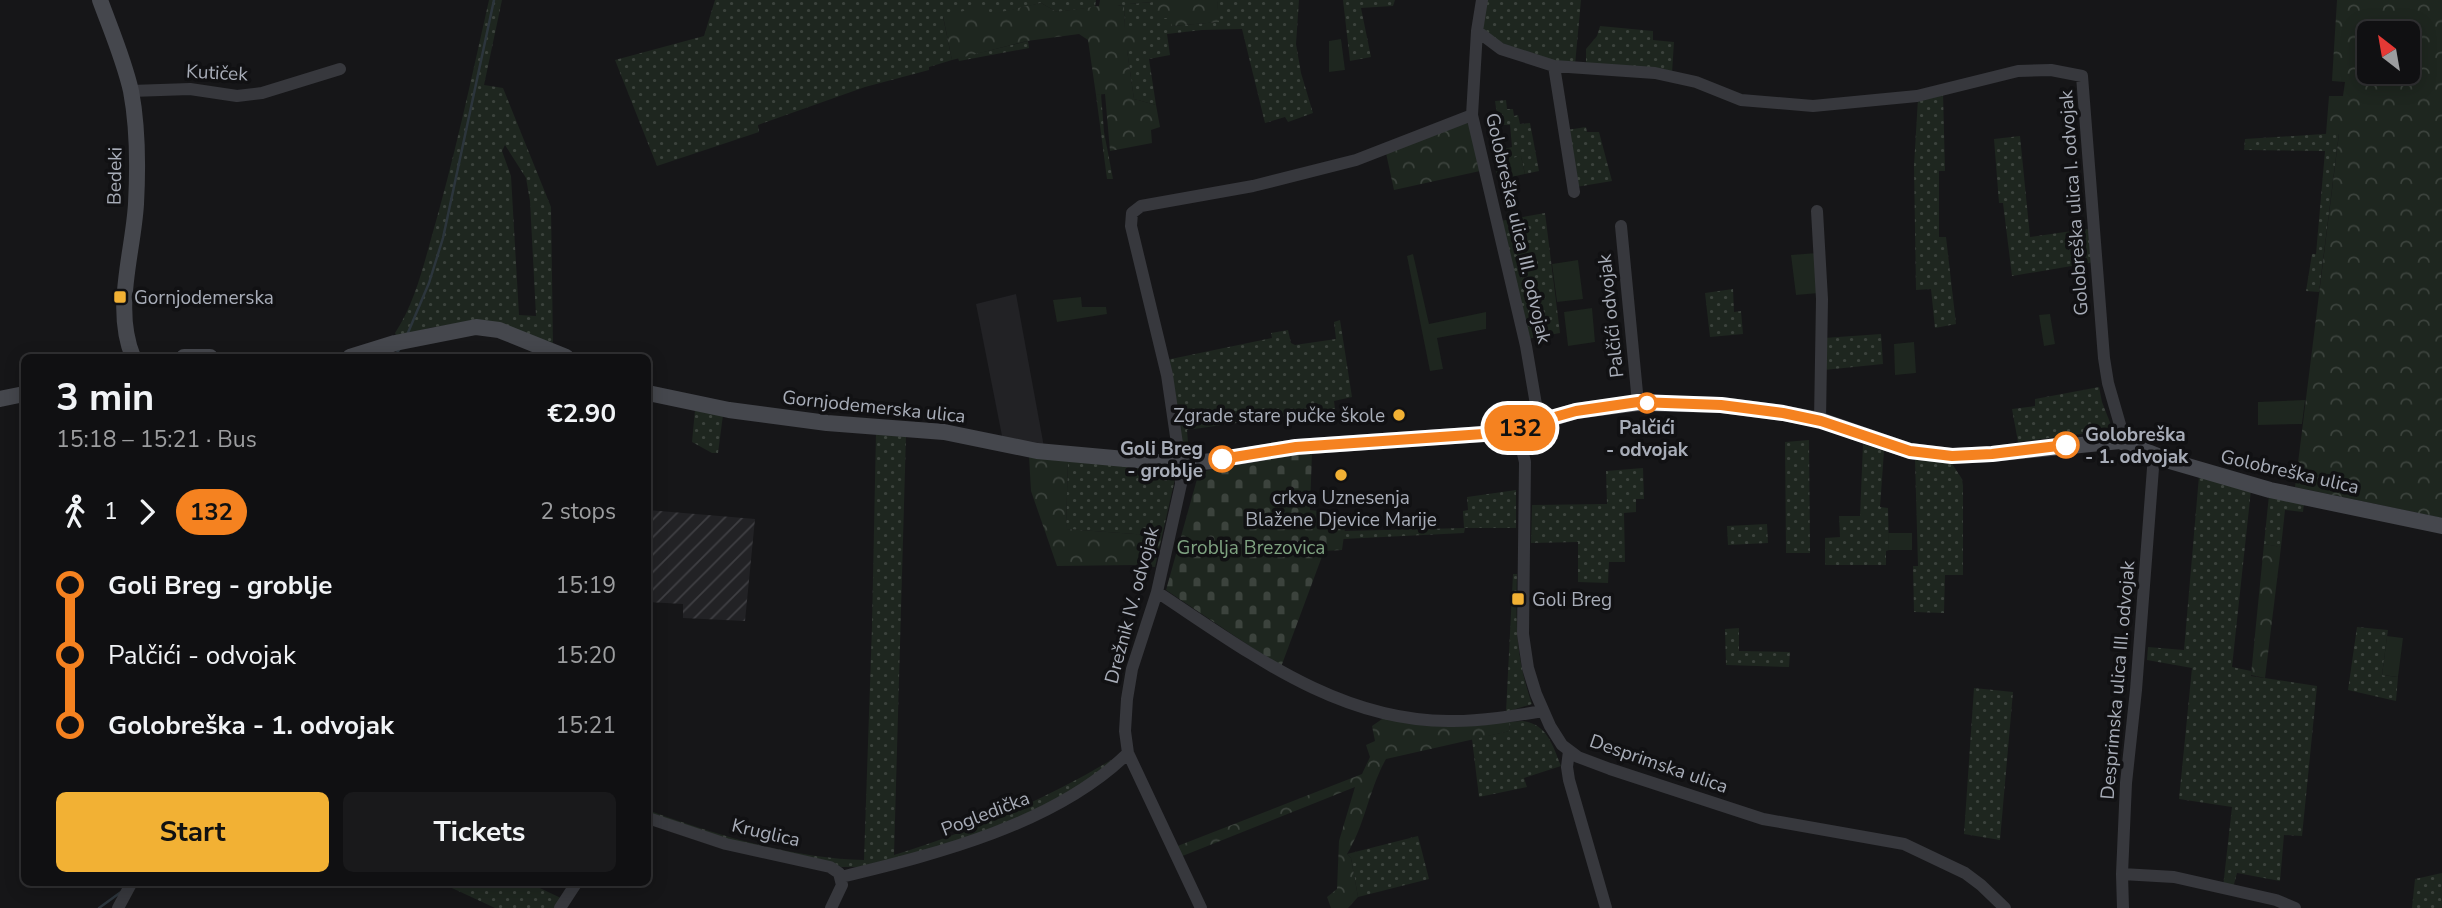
<!DOCTYPE html>
<html lang="en">
<head>
<meta charset="utf-8">
<style>
  body { margin:0; font-family:"Nunito Sans",sans-serif; background:#19191b; color:#f1f3f6; height:100vh; display:flex; flex-direction:column; font-size:26px; white-space:nowrap }
  * { box-sizing:border-box; margin:0 }
  p { font-size:23px; color:#9c9d9f }
  .icon { flex:none; width:38px; height:38px; fill:none; stroke:currentColor; stroke-width:2; stroke-linecap:round; stroke-linejoin:round }
  .map { position:relative; flex:1; overflow:hidden }
  .panel { position:absolute; left:21px; top:354px; width:630px; height:532px; display:flex; flex-direction:column; background:#101012; border-radius:10px; box-shadow:0 4px 18px #0003,0 0 0 2px #303032 }
  .panel>* { flex:none }
  .badge { padding:0 14px; border-radius:23px; font-size:24px; line-height:46px }
  .needle { width:46px; rotate:329deg }
  .tools { position:absolute; left:2357px; top:21px; display:grid; gap:14px }
  .tools a { display:grid; place-items:center; width:63px; height:63px; border-radius:10px; background:#101012; box-shadow:0 4px 18px #0003,0 0 0 2px #303032; font-size:35px }
  .map>.badge { position:absolute; translate:-50% -50%; box-shadow:0 0 0 4px #fff }
  .legs { display:flex; align-items:center; gap:10px; height:77px; padding:0 35px; font-size:23px }
  .legs p { margin-inline-start:auto }
  .head { display:flex; align-items:center; justify-content:space-between; height:119px; padding:0 35px }
  h1 { font-size:38px; font-weight:700; line-height:52px }
  .primary-button { display:flex; gap:14px; margin-top:auto; padding:14px 35px }
  .primary-button a { flex:1; height:80px; border-radius:10px; background:#f2b134; color:#111; font-size:28px; font-weight:700; line-height:80px; text-align:center }
  .primary-button a+a { background:#19191b; color:#f1f3f6 }
  ul { padding:0 35px; list-style:none }
  li { display:flex; align-items:center; gap:24px; height:70px; font-size:26px }
  li i { display:grid; place-items:center; width:10px; height:100%; margin:0 9px; background:currentColor }
  li i::after { content:''; width:18px; height:18px; margin:-9px; border:5px solid; border-radius:50%; background:#101012 }
  li p { margin-inline-start:auto }
  li:first-child i { background:linear-gradient(#0000 50%,currentColor 0) }
  li:last-child i { background:linear-gradient(currentColor 50%,#0000 0) }
  .map>svg:first-child { display:block }
  .built { fill:#222225 }
  .industrial { fill:url(#industrial-furrows) }
  .grass { fill:url(#grass-dots); fill-rule:evenodd }
  .forest { fill:url(#forest-crowns); fill-rule:evenodd }
  .cemetery { fill:url(#cemetery-stones) }
  .garden { fill:#1e261f }
  .lines { fill:none; stroke-linecap:round; stroke-linejoin:round }
  .stream { stroke:#2c353c; stroke-width:2.5 }
  .street { stroke:#37383d; stroke-width:12 }
  .secondary { stroke:#45474d; stroke-width:16 }
  .line-1-casing { stroke:#fff; stroke-width:16 }
  .line-1 { stroke:#f58220; stroke-width:10 }
  .poi-dot { fill:#f2b134; stroke:#111113; stroke-width:2.5 }
  .stop-1-dot { fill:#fff; stroke:#f58220; stroke-width:3.5 }
  .labels { text-anchor:middle; stroke-width:7; stroke-linejoin:round; paint-order:stroke }
  .street-label { font-size:19px; fill:#a8adb8; stroke:#111113 }
  .poi-label { font-size:19px; fill:#a8adb8; stroke:#111113; text-anchor:start }
  .stop-label { font-size:19px; font-weight:bold; fill:#a8adb8; stroke:#111113 }
  .park-label { font-size:19px; fill:#7fa381; stroke:#111113 }
</style>
</head>
<body>
<div class="map">
<svg width="2442" height="908" viewBox="0 0 2442 908">
  <defs>
    <pattern id="industrial-furrows" width="10" height="10" patternUnits="userSpaceOnUse" patternTransform="scale(1.75)"><rect width="10" height="10" fill="#222225"/><path d="M-1 1l2-2M0 10L10 0M9 11l2-2" fill="none" stroke="#3f3f43"/></pattern>
    <pattern id="grass-dots" width="8" height="8" patternUnits="userSpaceOnUse" patternTransform="scale(1.75)"><rect width="8" height="8" fill="#1e261f"/><path d="M2 2h.1M6 6h.1" fill="none" stroke="#3c433d" stroke-width="1.8" stroke-linecap="round"/></pattern>
    <pattern id="forest-crowns" width="20" height="18" patternUnits="userSpaceOnUse" patternTransform="scale(1.75)"><rect width="20" height="18" fill="#1e261f"/><path d="M2 6a3 3 0 1 1 6 0M12 15a3 3 0 1 1 6 0" fill="none" stroke="#3c433d"/></pattern>
    <pattern id="cemetery-stones" width="16" height="16" patternUnits="userSpaceOnUse" patternTransform="scale(1.75)"><rect width="16" height="16" fill="#1e261f"/><path d="M2 7V4a2 2 0 0 1 4 0v3zM10 15v-3a2 2 0 0 1 4 0v3z" fill="#3c433d"/></pattern>
  </defs>
  <rect width="100%" height="100%" fill="#161618"/>
  <path class="built" d="M1016,294L1044,447L1003,441L976,304Z"/>
  <path class="industrial" d="M648,510L755,519L745,621L683,618V604L648,602Z"/>
  <path class="grass" d="M489,0H502L484,85L503,88L551,207L553,346L472,321L429,328L397,338L395,333C414,304 422,271 431,239C454,160 471,80 489,0ZM505,145L526,178L530,201L536,316L519,315L511,176L502,151Z
    M715,0H1096L1095,7L1057,12L1041,3L982,17L979,8L943,17L952,60L929,67V70L865,87L758,125L759,132L657,166L615,60L704,36Z
    M1117,0H1129V4L1153,2L1171,18L1172,26L1218,22L1217,0H1299L1296,44L1301,73L1313,113L1288,122L1285,117L1265,123L1242,29L1202,30L1167,34L1170,55L1149,59L1156,105L1134,99L1127,50L1140,30H1125L1124,6L1117,5Z
    M1343,0H1395L1393,6L1361,8L1371,57L1350,61Z
    M1485,0H1581L1575,65L1523,54L1481,31Z
    M1600,26L1653,31V40L1674,42L1672,73L1586,65V49L1597,36Z
    M1028,41L1029,48L959,61L958,58Z
    M1943,92L1945,171H1939V237H1946L1956,324L1935,328L1931,289L1916,290L1914,166L1918,98Z
    M1101,94L1104,132L1113,179H1107L1096,95Z
    M1506,100L1507,109H1513L1514,116L1518,115L1520,124L1530,123L1539,171L1525,174L1521,157L1494,162L1492,152L1512,147L1510,125H1503L1502,115H1497L1495,101Z
    M1586,127L1587,132H1599L1612,181L1576,187L1567,130Z
    M2339,133L2319,292L2306,291L2312,254H2316L2325,151L2244,150L2245,139Z
    M2020,136L2030,237L2093,228L2095,262L2012,276L2003,203H1999L1994,139Z
    M1545,213L1560,333L1527,339L1500,221Z
    M1733,289L1734,312L1741,311L1743,334L1710,337L1705,293Z
    M1340,320L1352,397L1334,401L1335,409L1187,430L1189,455L1183,456L1166,360L1272,338L1271,333L1288,330L1291,343L1295,345L1336,339L1334,322Z
    M1881,334L1883,364L1824,370V338Z
    M2099,387L2102,402L2113,430L2018,442L2012,409L2035,406V399Z
    M695,410L723,415L718,453H712L692,442Z
    M876,433L906,435L894,855C970,831 1043,801 1111,760L1103,773L1030,814L937,848L863,867H841L767,851L648,814V810C712,834 795,859 864,860L872,626Z
    M1809,440L1810,553H1786L1785,442Z
    M1863,444L1884,451L1880,507L1888,508L1889,550L1886,551V565H1825V538L1840,537L1839,516H1860Z
    M1068,460L1167,469L1174,475L1175,479L1162,536L1066,529Z
    M1915,460L1951,462L1962,479L1963,486V575H1945L1944,613L1914,612L1913,566H1918Z
    M1643,468L1644,499H1636V512L1624,513L1625,562H1609L1608,583L1578,582V542L1531,543L1532,505L1607,504L1606,471Z
    M2199,476L2251,490L2232,667L2251,671V676L2317,686L2302,836L2284,835L2280,881L2237,873L2233,888L2223,887L2232,807L2179,799L2192,668L2147,660L2148,647L2184,650Z
    M1516,490V528H1465L1464,533L1343,539L1344,531L1464,528L1463,511L1468,510L1467,497Z
    M2269,495L2304,503L2303,512L2285,510L2281,547L2264,544Z
    M1767,524L1768,543L1728,545L1727,526Z
    M1513,574H1517C1516,625 1515,654 1532,704L1506,712Z
    M2357,627L2388,630L2382,675L2398,677L2396,701L2348,690Z
    M1739,628V651L1790,652L1789,667L1726,665L1725,629Z
    M1974,688L2013,692L2000,840L1964,834Z
    M1522,721C1547,723 1553,746 1561,766L1524,778L1527,787L1479,797L1472,739L1510,731L1509,722Z
    M1418,836L1429,879L1358,897L1351,858L1347,854Z
    M2442,873V908H2412L2415,879Z
    M439,882H527L563,899L556,908H495Z"/>
  <path class="forest" d="M1100,0H1117V5L1124,6L1125,29L1140,30L1141,50H1127L1134,99L1156,105L1160,127L1151,130L1152,143L1110,151L1105,94L1096,95L1088,40L1079,34L1027,41L952,60L943,16L980,7L983,16L1041,3L1057,12L1099,6Z
    M1129,0H1217L1219,22L1172,26L1170,18H1154L1153,2L1129,4Z
    M2337,0H2442V518L2295,487L2339,134H2326L2329,96H2343L2345,82L2332,81ZM2370,33H2408V72H2370Z
    M1465,122L1469,124L1480,171L1394,190L1386,153Z
    M1029,456L1068,460L1066,529L1162,536L1155,567L1135,565L1057,566L1031,491Z
    M2264,544L2281,547L2265,678L2251,675Z
    M1385,717L1509,722L1510,731L1386,759C1369,789 1365,825 1347,854L1351,858L1358,897L1348,908H1331L1327,897L1337,889L1339,841L1355,787L1180,857L1175,847L1362,774L1370,757L1366,745L1375,741L1372,726Z"/>
  <path class="cemetery" d="M1312,452L1310,510L1347,514L1342,550L1324,551L1281,667L1166,590L1199,472Z"/>
  <path class="garden" d="M1341,39L1345,70L1329,72V41Z
    M1521,156L1525,174L1498,180L1494,162Z
    M1817,253L1819,293L1796,295L1791,255Z
    M1413,254L1429,324L1486,312V329L1437,338L1443,369L1430,371L1407,256Z
    M1578,260L1583,299L1557,302L1552,264Z
    M1081,297L1082,307H1106L1107,314L1057,322L1053,300Z
    M1592,308L1595,342L1568,346L1564,312Z
    M2050,314L2055,344L2044,346L2039,315Z
    M1914,342L1916,373L1895,375L1894,344Z
    M2305,400L2302,424L2258,425V402Z
    M1888,533H1912V550H1889Z
    M2387,636L2403,638L2398,677L2382,675Z"/>
  <g class="lines">
    <path class="stream" d="M407,335L429,283L443,238L494,0
      M393,357L399,350
      M99,908L121,892"/>
    <path class="street" d="M1482,0L1477,31L1472,115L1526,346L1539,422
      M1477,31L1501,49L1554,66L1655,73L1696,82L1741,100L1813,106L1917,96L2018,71L2051,70L2082,76L2104,358L2108,383L2125,442
      M1554,66L1574,192
      M131,91L190,89L237,96L262,93L340,69
      M1817,211L1822,299L1820,420
      M1621,226L1638,403
      M1517,429L1525,462L1523,634L1528,668L1536,694L1550,726L1562,745L1578,757L1610,769L1763,819L1904,844L1965,873L1981,885L2005,908
      M1157,592C1247,651 1339,723 1453,721C1483,721 1513,716 1543,711
      M1569,751L1567,767L1569,780L1606,908
      M648,818L726,844L830,867L839,873L842,885L831,908
      M2122,874L2174,877L2276,900L2295,908
      M841,877C937,854 1056,824 1128,753
      M118,908L132,882
      M560,908L577,882
      M1201,908L1128,753L1125,731L1127,699L1132,669L1157,592L1181,484L1180,464L1167,375L1131,226L1132,213L1141,206L1253,186L1356,160L1472,115
      M2123,908L2122,874L2126,783L2136,690L2154,455"/>
    <path class="secondary" d="M100,0C111,30 124,60 131,91C138,128 138,167 136,204C133,254 113,308 133,357
      M184,357H210
      M350,357L395,343L476,327L499,330L566,357
      M648,393L729,410L827,423L944,432L1037,451L1180,464L1213,461L1296,447L1498,433L1517,429L1576,411L1638,403L1722,405L1783,413L1820,420L1910,451L1952,456L1992,454L2120,441L2170,461L2270,490L2442,526
      M0,399L24,394"/>
  </g>
  <g class="lines">
    <g class="line-1-casing">
      <path id="line-1" d="M1222,459L1296,447L1498,433L1576,411L1638,402L1721,405L1783,413L1821,421L1910,451L1952,456L1992,454L2066,445"/>
    </g>
    <use href="#line-1" class="line-1"/>
  </g>
  <g class="poi-dot">
    <rect x="113" y="290" width="14" height="14" rx="3.5"/>
    <circle cx="1399" cy="415" r="7"/>
    <circle cx="1341" cy="475" r="7"/>
    <rect x="1511" y="592" width="14" height="14" rx="3.5"/>
  </g>
  <g class="stop-1-dot">
    <circle cx="1647" cy="403" r="9"/>
    <circle cx="2066" cy="445" r="12"/>
    <circle cx="1222" cy="459" r="12"/>
  </g>
  <g class="labels">
    <g class="street-label">
      <text transform="translate(217 72) rotate(3)" y="7">Kutiček</text>
      <text transform="translate(114 176) rotate(-89)" y="7">Bedeki</text>
      <text transform="translate(2073 203) rotate(-94)" y="7">Golobreška ulica I. odvojak</text>
      <text transform="translate(1519 228) rotate(77)" y="7">Golobreška ulica III. odvojak</text>
      <text transform="translate(1610 316) rotate(-96)" y="7">Palčići odvojak</text>
      <text transform="translate(874 406) rotate(6)" y="7">Gornjodemerska ulica</text>
      <text transform="translate(2290 471) rotate(13)" y="7">Golobreška ulica</text>
      <text transform="translate(1131 605) rotate(-75)" y="7">Drežnik IV. odvojak</text>
      <text transform="translate(2117 680) rotate(-85)" y="7">Desprimska ulica III. odvojak</text>
      <text transform="translate(1659 763) rotate(19)" y="7">Desprimska ulica</text>
      <text transform="translate(985 813) rotate(-21)" y="7">Pogledička</text>
      <text transform="translate(766 832) rotate(13)" y="7">Kruglica</text>
    </g>
    <g class="poi-label">
      <text x="134" y="304">Gornjodemerska</text>
      <text x="1385" y="422" text-anchor="end">Zgrade stare pučke škole</text>
      <text x="1341" y="504" text-anchor="middle">crkva Uznesenja<tspan x="1341" dy="22">Blažene Djevice Marije</tspan></text>
      <text x="1532" y="606">Goli Breg</text>
    </g>
    <g class="stop-label">
      <text x="1647" y="434">Palčići<tspan x="1647" dy="22">- odvojak</tspan></text>
      <text x="2085" y="441" text-anchor="start">Golobreška<tspan x="2085" dy="22">- 1. odvojak</tspan></text>
      <text x="1203" y="455" text-anchor="end">Goli Breg<tspan x="1203" dy="22">- groblje</tspan></text>
    </g>
    <g class="park-label">
      <text x="1251" y="554">Groblja Brezovica</text>
    </g>
  </g>
</svg>
<div class="tools">
<a><svg class="needle" viewBox="-14 -14 28 28"><path d="M0-13l5 13h-10z" fill="#e53935"/><path d="M0 13l5-13h-10z" fill="#9c9d9f"/></svg></a>
</div>
<b class="badge" style="left:1520px;top:428px;background:#f58220;color:#111">132</b>
<section class="panel">
<div class="head"><div><h1>3 min</h1><p>15:18 – 15:21 · Bus</p></div><b>€2.90</b></div>
<div class="legs"><svg class="icon" aria-label="walk" viewBox="0 0 24 24"><circle cx="13" cy="4" r="2"/><path d="M13 8l-2 6 4 7M11 14l-3 7M7 12l3-4h3l4 4"/></svg>1<svg class="icon" aria-label="forward" viewBox="0 0 24 24"><path d="M9 5l7 7-7 7"/></svg><b class="badge" style="background:#f58220;color:#111">132</b><p>2 stops</p></div>
<ul>
<li><i style="color:#f58220"></i><b>Goli Breg - groblje</b><p>15:19</p></li>
<li><i style="color:#f58220"></i><span>Palčići - odvojak</span><p>15:20</p></li>
<li><i style="color:#f58220"></i><b>Golobreška - 1. odvojak</b><p>15:21</p></li>
</ul>
<div class="primary-button"><a>Start</a><a>Tickets</a></div>
</section>
</div>
</body>
</html>
